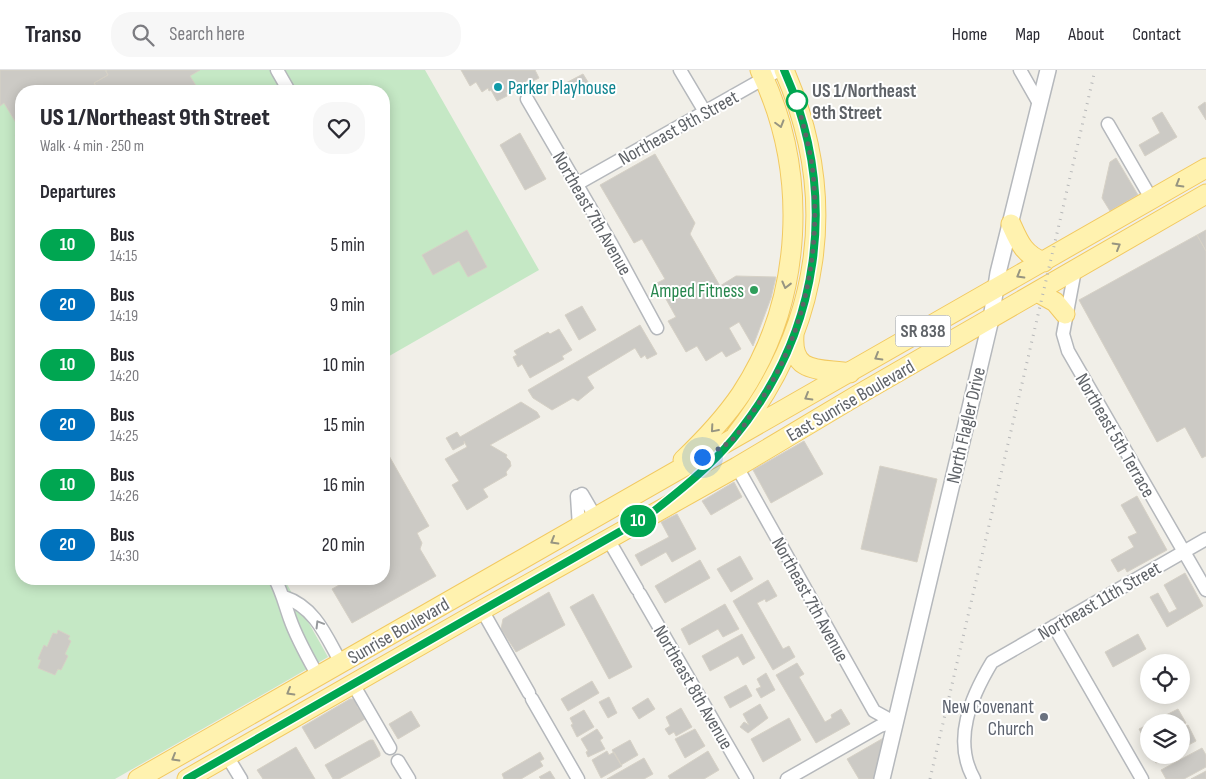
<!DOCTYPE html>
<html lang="en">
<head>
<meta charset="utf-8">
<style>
  body { margin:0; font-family:"Sofia Sans Condensed",sans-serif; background:#f7f7f7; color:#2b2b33; height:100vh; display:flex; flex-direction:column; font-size:19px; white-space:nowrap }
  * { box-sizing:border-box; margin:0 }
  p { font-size:16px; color:#7c7c81 }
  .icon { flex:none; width:28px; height:28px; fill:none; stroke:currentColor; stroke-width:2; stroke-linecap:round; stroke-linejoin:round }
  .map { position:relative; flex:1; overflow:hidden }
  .drawer { position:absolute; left:15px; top:15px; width:375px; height:500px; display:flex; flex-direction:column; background:#fff; border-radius:20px; box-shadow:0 2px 12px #0003 }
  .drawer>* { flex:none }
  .badge { padding:0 10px; border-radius:16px; font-size:18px; line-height:32px }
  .buttons { position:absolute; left:1140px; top:584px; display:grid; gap:10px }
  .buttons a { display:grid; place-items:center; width:50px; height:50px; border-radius:50%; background:#fff; box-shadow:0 2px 12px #0003; font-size:25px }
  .you { position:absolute; width:25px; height:25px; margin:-12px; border:4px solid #fff; border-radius:50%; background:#1a73e8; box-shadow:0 0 0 8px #1a73e833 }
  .map>.badge { position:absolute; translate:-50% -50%; box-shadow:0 0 0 2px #fff }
  h2 { padding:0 25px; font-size:19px; line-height:45px }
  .round { display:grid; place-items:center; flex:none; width:52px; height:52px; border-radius:20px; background:#f7f7f7 }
  .overview { display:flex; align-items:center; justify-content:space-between; height:85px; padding:0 25px }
  h1 { font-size:24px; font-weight:800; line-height:38px }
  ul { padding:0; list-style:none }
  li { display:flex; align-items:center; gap:15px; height:60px; padding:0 25px }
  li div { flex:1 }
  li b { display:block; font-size:19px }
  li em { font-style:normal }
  li .badge { min-width:55px; font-weight:700; text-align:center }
  header { display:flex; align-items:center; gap:30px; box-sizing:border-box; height:70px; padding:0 25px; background:#fff; border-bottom:1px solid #e1e1e2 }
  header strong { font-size:24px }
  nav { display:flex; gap:28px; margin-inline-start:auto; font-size:18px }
  .search { width:350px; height:45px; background:#f7f7f7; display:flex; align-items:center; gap:12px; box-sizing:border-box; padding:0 18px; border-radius:20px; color:#7c7c81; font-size:19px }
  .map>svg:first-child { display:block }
  .green { fill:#c5e8c5 }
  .building { fill:#cccac5; stroke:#d6d1c6 }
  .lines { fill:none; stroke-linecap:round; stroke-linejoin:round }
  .minor-casing { stroke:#b5b8bc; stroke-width:15 }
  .tertiary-casing { stroke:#b5b8bc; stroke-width:18 }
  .primary-casing { stroke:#f2c960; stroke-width:21 }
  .minor { stroke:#fff; stroke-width:12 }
  .tertiary { stroke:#fff; stroke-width:15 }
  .primary { stroke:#fff2af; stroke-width:19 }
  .rail { stroke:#b6b7b8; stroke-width:3; stroke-dasharray:1 6; stroke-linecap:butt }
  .oneway { stroke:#979581 }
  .oneway2 { stroke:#979a9d }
  .line-casing { stroke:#fff; stroke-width:11 }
  .line { stroke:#00a651; stroke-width:8 }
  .walk { stroke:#5f6368; stroke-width:5; stroke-dasharray:0 9 }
  .culture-dot { fill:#0f9aa8; stroke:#fff; stroke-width:2 }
  .stop-dot { fill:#fff; stroke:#00a651; stroke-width:2.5 }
  .leisure-dot { fill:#2e9e5b; stroke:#fff; stroke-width:2 }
  .worship-dot { fill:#6b7280; stroke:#fff; stroke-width:2 }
  .labels { text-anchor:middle; stroke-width:4; stroke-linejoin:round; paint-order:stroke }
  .shield { fill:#fff; stroke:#8f9295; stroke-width:1 }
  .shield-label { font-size:18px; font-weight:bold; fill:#5f6368 }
  .culture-label { font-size:19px; fill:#0d838f; stroke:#fff; text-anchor:start }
  .stop-label { font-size:19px; font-weight:bold; fill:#5f6368; stroke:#fff; text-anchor:start }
  .street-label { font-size:19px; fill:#5f6368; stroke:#fff }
  .leisure-label { font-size:19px; fill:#27864d; stroke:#fff; text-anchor:end }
  .worship-label { font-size:19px; fill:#5b616d; stroke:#fff; text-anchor:end }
</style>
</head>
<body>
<header>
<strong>Transo</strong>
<div class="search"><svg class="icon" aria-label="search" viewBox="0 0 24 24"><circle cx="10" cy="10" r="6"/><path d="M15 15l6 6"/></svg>Search here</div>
<nav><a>Home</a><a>Map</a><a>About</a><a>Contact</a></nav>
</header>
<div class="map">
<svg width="1206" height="709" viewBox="0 0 1206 709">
  <rect width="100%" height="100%" fill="#f1efe8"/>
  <path class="green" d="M0,0H425L539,200L384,289V21H21V509H284L328,587L115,709H0Z"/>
  <path class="building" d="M0,0H105L108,5L94,13L98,19L95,21H21V76L15,65L21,61L4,33L0,36Z
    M107,0H200L190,6L198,19L195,21H95L98,19L94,13L108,5L106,1Z
    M461,0H535L539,8L529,13L528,10L506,23L507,26L497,31L491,20L489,21L488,18L482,22L476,12L470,16Z
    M583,4L588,12L567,24L562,15Z
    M1205,32L1206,34V50L1198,37Z
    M1162,42L1177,67L1145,86L1139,75L1160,63L1152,48Z
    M520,63L546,109L525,120L500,75Z
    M655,84L695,153L690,164L720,216L736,206L776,207L771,228L753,276L739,252L729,258L741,279L726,287L722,281L706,291L697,276L686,282L668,251L676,247L657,213L665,209L642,169L634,173L600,115Z
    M1116,88L1138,125L1110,141L1102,128L1110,92Z
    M467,160L487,197L468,207L459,191L433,205L422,185Z
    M1206,160V181L1197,165Z
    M1197,165L1206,181V386L1202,388L1185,357L1157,372L1079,230Z
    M582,236L596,260L579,270L565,245Z
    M640,255L657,284L647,289L645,285L641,288L635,278L587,307L594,318L578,331L573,328L552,340L533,328L528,320Z
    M559,259L572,280L562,286L564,289L530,308L522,294L518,297L513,287L517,285L514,281L548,262L550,264Z
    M521,332L537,342L540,347L490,375L507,385L506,387L510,391L511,396L506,402L507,405L483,419L488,427L467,440L452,415L459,411L445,389L467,377L464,371V374L453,380L446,368L457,362L460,367Z
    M804,371L823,404L771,433L753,400Z
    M384,377L429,456L417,463L422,473L420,479L436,506L352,553L332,519L350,509H384Z
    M880,396L937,409L917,492L861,479Z
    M734,412L742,427L711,445L702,431Z
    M1137,426L1167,480L1127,502L1125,498L1118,502L1111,490L1134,477L1128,467L1137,463L1121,435Z
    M677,444L696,479L672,492L666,482L641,496L635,485L669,467L661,452Z
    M740,486L753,509L731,522L717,499Z
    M700,490L710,508L665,533L655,516Z
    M1185,503L1203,536L1167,557L1150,527L1158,523L1169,543L1177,539L1164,515Z
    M768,510L777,526L766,532L765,529L757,533L783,579L789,576L795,587L773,600L733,531Z
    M549,522L565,555L516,582L501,559L503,549Z
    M593,524L632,597L609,609L570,537Z
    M725,534L739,559L723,567L718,559L689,575L681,559Z
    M58,560L70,566L68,569L71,571L65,584L68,586L61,600L58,599L55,605L38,598L41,590L38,589L44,575L47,577L53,563L57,564Z
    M742,564L755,588L743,595L738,586L710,601L702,586Z
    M1138,564L1146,579L1113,597L1105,582Z
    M797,593L804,604L799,607L825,652L832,648L831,645L841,639L850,654L816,673L776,605Z
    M766,603L775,620L761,628L756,619L761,617L757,609Z
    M592,611L599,623L568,641L561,629Z
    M746,615L752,626L730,638L724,627Z
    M609,627L617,643L608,648L599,632Z
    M648,628L655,639L639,649L632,638Z
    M350,629H356L359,634L357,636L365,649L315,679L302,657Z
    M760,634L768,648L748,663L740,657L744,652L749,655L743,644Z
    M681,638L692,657L676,666L674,662L669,665L665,659L670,656L666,647Z
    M1178,639L1186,653L1181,656V652H1152Z
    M584,640L594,657L577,667L571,655L573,654L570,648Z
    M411,641L420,656L398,669L389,654Z
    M789,648L801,670L763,692L751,669Z
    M1149,654V673L1147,674L1139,659Z
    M1188,655L1196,671L1181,679V659Z
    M597,659L603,668L600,670L605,679L588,687L586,682L588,681L581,669Z
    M695,659L705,676L685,688L675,669Z
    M887,666L878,709H859L847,689Z
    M370,670H373L380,683V686L339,709H333L325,695Z
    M630,670L638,685L621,695L612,680Z
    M296,677L315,709H263L257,700Z
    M1202,678L1206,685V697L1184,709H1166L1161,700Z
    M607,681L609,685L614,682L622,696L601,708L592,690Z
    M708,681L719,700L704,709H670L668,706Z
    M540,682L544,689L540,691L543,696L521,709H504L502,704Z
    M1152,685H1171L1156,693Z
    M644,688L653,704L644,709H607Z
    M550,701L555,709H541L539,707Z
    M1206,701V709H1191Z"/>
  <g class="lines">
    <g class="minor-casing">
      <path id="minor" d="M277,0L289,21
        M680,0L705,42
        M1020,0L1040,35
        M527,29L612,175L657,258
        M1108,54L1152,130
        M577,114L779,0
        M1075,200L1063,264L1068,281L1206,520
        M737,397L874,641L894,652
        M582,424L596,448
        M577,426L579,457
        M608,469L637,519
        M275,509C282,522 285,535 290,549C297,569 308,588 318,606
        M640,524L747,709
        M284,527C315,537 326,566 341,593
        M482,540L529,623
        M1054,556L1142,709
        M353,614L390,678
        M532,629L578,709
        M227,686L241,709
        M398,691L409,709
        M787,709L880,656L894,652
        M974,709C952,670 971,627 992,592L1206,469"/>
    </g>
    <g class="tertiary-casing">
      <path id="tertiary" d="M882,709L991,249L998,203L1048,0"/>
    </g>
    <g class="primary-casing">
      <path id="primary" d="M1011,154C1019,172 1024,185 1044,192
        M1037,222L1055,232L1065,244
        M794,265C791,305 820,298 850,303
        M736,365C821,256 840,128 784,0
        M683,390C704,370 724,349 741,324C804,228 809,102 760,0
        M138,709L1206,98
        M187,709L482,540L737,397L856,326L1206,124"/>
    </g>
    <use href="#minor" class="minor"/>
    <use href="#tertiary" class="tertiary"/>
    <use href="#primary" class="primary"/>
    <path class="rail" d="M930,709L1095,0"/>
  </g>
  <defs><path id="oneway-chevron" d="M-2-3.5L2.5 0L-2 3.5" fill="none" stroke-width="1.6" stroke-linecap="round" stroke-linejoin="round" transform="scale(1.25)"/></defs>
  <g class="oneway">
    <use href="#oneway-chevron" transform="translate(780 54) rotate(74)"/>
    <use href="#oneway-chevron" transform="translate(1179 114) rotate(150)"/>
    <use href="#oneway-chevron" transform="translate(1117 176) rotate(-30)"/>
    <use href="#oneway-chevron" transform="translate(1020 205) rotate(150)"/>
    <use href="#oneway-chevron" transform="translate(786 215) rotate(104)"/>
    <use href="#oneway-chevron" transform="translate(878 287) rotate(150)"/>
    <use href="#oneway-chevron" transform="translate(808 327) rotate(150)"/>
    <use href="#oneway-chevron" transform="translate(714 359) rotate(131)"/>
    <use href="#oneway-chevron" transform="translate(554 471) rotate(150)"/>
    <use href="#oneway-chevron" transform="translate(290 622) rotate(150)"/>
    <use href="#oneway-chevron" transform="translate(175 688) rotate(150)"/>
  </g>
  <use class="oneway2" href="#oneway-chevron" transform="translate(319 554) rotate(-121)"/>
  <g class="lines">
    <g class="line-casing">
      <path id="line" d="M187,709L649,445C678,422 709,398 733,369C821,263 840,126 784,0"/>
    </g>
    <use href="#line" class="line"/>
    <path class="walk" d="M702,387C711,382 724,377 732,370C740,363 746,352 752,343C800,277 819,197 814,117C813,87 804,59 797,31"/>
  </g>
  <circle class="culture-dot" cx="498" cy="17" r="5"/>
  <circle class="stop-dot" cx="797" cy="31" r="10"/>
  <circle class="leisure-dot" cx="754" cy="220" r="5"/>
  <circle class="worship-dot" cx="1044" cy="647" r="5"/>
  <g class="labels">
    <rect class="shield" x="895.5" y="245.5" width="55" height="31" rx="4"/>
    <g class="shield-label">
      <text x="923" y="267">SR 838</text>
    </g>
    <g class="culture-label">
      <text x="508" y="24">Parker Playhouse</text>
    </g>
    <g class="stop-label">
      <text x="812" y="27">US 1/Northeast<tspan x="812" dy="22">9th Street</tspan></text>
    </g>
    <g class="street-label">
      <text transform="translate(678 57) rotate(-29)" y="7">Northeast 9th Street</text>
      <text transform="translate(593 143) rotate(60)" y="7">Northeast 7th Avenue</text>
      <text transform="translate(850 330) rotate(-30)" y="7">East Sunrise Boulevard</text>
      <text transform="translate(965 355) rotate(-77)" y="7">North Flagler Drive</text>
      <text transform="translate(1116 365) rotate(60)" y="7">Northeast 5th Terrace</text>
      <text transform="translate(811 529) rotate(61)" y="7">Northeast 7th Avenue</text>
      <text transform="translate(1099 530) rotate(-30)" y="7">Northeast 11th Street</text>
      <text transform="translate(398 560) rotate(-30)" y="7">Sunrise Boulevard</text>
      <text transform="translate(694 617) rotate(60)" y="7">Northeast 8th Avenue</text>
    </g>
    <g class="leisure-label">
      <text x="744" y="227">Amped Fitness</text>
    </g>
    <g class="worship-label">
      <text x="1034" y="643">New Covenant<tspan x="1034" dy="22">Church</tspan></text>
    </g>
  </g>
</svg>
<div class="buttons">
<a><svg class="icon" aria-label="locate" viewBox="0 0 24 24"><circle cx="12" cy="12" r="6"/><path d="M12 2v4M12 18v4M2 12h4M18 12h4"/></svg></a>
<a><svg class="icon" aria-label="layers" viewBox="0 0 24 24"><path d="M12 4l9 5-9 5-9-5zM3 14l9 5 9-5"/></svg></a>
</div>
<div class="you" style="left:702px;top:387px"></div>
<b class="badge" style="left:638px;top:451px;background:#00a651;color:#fff">10</b>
<section class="drawer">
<div class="overview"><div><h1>US 1/Northeast 9th Street</h1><p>Walk · 4 min · 250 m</p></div><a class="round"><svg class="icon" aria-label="heart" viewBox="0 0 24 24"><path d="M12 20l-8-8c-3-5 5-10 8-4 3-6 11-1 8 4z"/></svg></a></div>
<h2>Departures</h2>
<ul>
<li><span class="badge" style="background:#00a651;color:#fff">10</span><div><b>Bus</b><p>14:15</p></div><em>5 min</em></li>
<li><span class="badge" style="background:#0072bc;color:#fff">20</span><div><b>Bus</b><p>14:19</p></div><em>9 min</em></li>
<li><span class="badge" style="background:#00a651;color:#fff">10</span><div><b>Bus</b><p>14:20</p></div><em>10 min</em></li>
<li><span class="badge" style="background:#0072bc;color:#fff">20</span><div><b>Bus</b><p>14:25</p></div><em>15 min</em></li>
<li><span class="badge" style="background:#00a651;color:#fff">10</span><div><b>Bus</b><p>14:26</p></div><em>16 min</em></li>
<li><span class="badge" style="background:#0072bc;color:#fff">20</span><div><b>Bus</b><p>14:30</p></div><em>20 min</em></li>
</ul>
</section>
</div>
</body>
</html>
